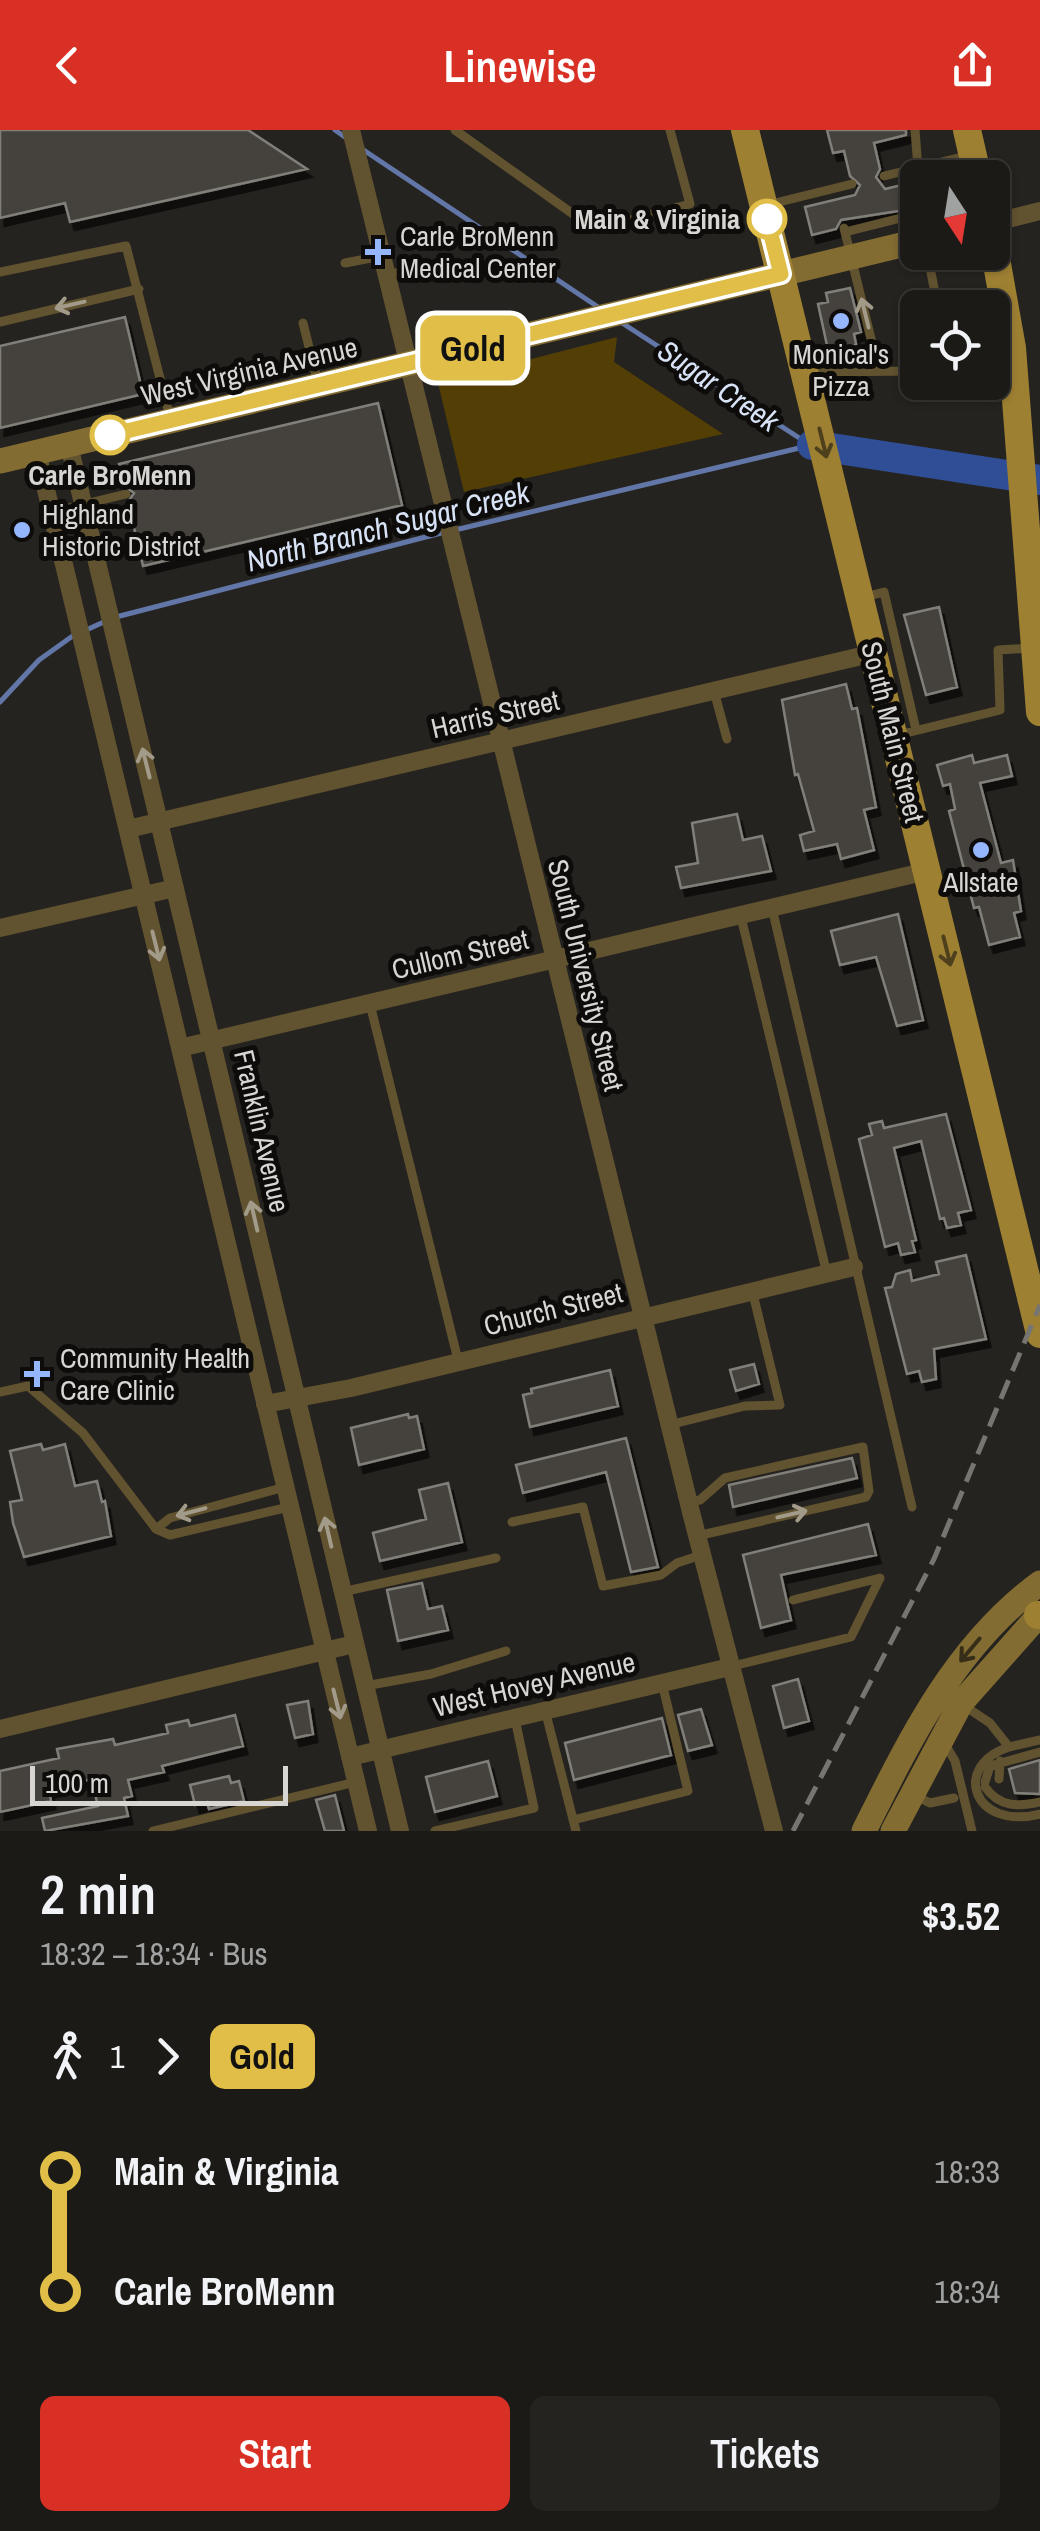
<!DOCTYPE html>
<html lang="en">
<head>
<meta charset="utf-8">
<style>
  body { margin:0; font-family:"Archivo Narrow",sans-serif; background:#252320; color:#f1f3f6; height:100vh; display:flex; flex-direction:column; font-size:38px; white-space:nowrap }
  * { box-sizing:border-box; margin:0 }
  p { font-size:32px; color:#a0a1a1 }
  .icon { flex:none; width:55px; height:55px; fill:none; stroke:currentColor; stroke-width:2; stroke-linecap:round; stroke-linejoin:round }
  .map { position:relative; height:1701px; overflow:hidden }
  .side { display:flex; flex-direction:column; background:#1c1a17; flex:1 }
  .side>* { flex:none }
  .badge { padding:0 20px; border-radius:15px; font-size:35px; line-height:65px }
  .needle { width:65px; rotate:168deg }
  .buttons { position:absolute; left:900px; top:30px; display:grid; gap:20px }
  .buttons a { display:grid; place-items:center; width:110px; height:110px; border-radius:15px; background:#1c1a17; box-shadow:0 2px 8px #0004,0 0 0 2px #3a3836; font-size:50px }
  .scale { position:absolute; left:30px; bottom:25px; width:258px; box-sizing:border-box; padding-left:10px; border:5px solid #d7d6d3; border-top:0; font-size:28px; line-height:35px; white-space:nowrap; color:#d7d6d3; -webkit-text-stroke:8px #0d0c0a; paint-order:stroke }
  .map>.badge { position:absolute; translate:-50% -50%; box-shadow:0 0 0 5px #fff }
  .legs { display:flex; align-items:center; gap:15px; height:110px; padding:0 40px; font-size:32px }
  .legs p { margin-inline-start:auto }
  .summary { display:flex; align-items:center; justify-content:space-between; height:170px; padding:0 40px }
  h1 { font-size:55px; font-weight:600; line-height:75px }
  .cta { display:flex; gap:20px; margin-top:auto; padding:20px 40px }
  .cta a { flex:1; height:115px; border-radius:15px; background:#d93025; color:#fff; font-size:40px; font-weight:600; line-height:115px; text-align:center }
  .cta a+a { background:#252320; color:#f1f3f6 }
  ul { padding:0 40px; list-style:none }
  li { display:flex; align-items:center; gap:35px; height:120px; font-size:38px }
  li i { display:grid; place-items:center; width:15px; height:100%; margin:0 12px; background:currentColor }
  li i::after { content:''; width:25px; height:25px; margin:-12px; border:8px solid; border-radius:50%; background:#1c1a17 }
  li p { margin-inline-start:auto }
  li:first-child i { background:linear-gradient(#0000 50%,currentColor 0) }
  li:last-child i { background:linear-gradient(currentColor 50%,#0000 0) }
  header { display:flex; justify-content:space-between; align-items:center; height:130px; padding:0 40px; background:#d93025; color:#fff; font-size:45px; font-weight:600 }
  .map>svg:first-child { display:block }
  .green { fill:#533f06 }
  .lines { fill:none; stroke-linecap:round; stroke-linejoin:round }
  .stream { stroke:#6277a8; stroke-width:5 }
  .river { stroke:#304e95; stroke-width:30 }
  .building { fill:#45433e; stroke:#817f79; stroke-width:2.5; filter:url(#shadow) }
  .lane { stroke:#615230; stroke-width:9 }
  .street { stroke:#615230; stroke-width:18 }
  .secondary { stroke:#836c32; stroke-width:25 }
  .primary { stroke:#9e8032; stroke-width:28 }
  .rail { stroke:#777571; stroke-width:5; stroke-dasharray:20 10; stroke-linecap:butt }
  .oneway { stroke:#a29b8a }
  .oneway2 { stroke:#4e401c }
  .oneway3 { stroke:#362e18 }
  .line-1-casing { stroke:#fff; stroke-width:22 }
  .line-1 { stroke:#e0be47; stroke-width:15 }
  .stop-1-dot { fill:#fff; stroke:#e0be47; stroke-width:5 }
  .poi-dot { fill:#95b6fd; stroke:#0d0c0a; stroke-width:4 }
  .labels { text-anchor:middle; stroke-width:10; stroke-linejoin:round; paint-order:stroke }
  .stop-label { font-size:28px; font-weight:bold; fill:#d7d6d3; stroke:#0d0c0a; text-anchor:end }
  .poi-label { font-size:28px; fill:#d7d6d3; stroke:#0d0c0a; text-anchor:start }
  .street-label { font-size:28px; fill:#d7d6d3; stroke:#0d0c0a }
  .water-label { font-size:30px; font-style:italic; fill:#d9e3f7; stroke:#0d0c0a }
</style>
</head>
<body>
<header><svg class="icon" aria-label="back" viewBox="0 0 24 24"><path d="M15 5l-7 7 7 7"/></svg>Linewise<svg class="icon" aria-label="share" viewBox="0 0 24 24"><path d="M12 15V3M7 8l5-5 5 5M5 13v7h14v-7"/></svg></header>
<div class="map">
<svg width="1040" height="1701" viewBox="0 0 1040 1701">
  <defs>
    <filter id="shadow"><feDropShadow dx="4.5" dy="8" stdDeviation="0" flood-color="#0009"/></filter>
  </defs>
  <rect width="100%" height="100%" fill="#25231f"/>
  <path class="green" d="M617,207L614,232L723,304L464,362L438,253Z"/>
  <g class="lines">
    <path class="stream" d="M335,0L349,10
      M362,19L598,177
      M619,191L807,313
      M455,400L812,315
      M116,487L445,402
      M84,501L106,491
      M0,572L39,530L74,505"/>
    <path class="river" d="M812,315L1040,350"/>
  </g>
  <path class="building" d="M0,0H248L307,39L70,92L65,73L0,88Z
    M827,0H906V5L874,13L880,39L876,47L885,59L918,51V78L841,90L836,99L812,105L805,77L855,65L860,55L850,46L844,21L833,23Z
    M850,158L861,202L854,204L856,214L828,220L818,174L828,172L826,163Z
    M125,187L143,264L0,298V216Z
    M378,273L402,375L143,436L128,372L134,363L124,356L119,334Z
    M939,477L957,557L926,565L904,485Z
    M846,554L852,579L857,578L876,677L864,680L874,720L841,729L837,714L804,721L800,705L814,701L798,644L795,645L782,570Z
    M972,625L974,633L1007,625L1012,646L980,653L1001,733L1013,730L1021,781L1014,783L1020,807L989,815L979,777L974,778L949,681L955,679L950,654L943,656L937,635Z
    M737,684L743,710L762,706L771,741L681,758L676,737L698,733L692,693Z
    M898,784L923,890L897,896L876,827L840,835L831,801Z
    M946,984L971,1080L958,1083L961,1095L947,1098L944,1088L940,1089L921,1011L894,1018L916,1110L912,1111L915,1122L901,1125L898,1113L885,1117L859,1009L872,1005L869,994L882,991L884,998Z
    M966,1125L986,1209L934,1219L936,1249L922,1252L919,1241L907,1244L885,1158L892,1157L896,1144L910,1140L912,1151L939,1144L936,1132Z
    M754,1234L759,1254L736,1261L730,1240Z
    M610,1240L618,1276L530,1297L523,1265L532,1263L531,1259Z
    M408,1284L409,1288L417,1286L424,1319L359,1335L351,1298Z
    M626,1308L658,1437L631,1442L606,1342L523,1363L516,1335Z
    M41,1314L43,1320L65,1314L75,1356L97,1351L102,1372L105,1371L111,1406L24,1427L13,1393L10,1372L22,1370L10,1321Z
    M852,1328L857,1348L733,1377L729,1355Z
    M448,1353L462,1412L380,1431L373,1403L426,1389L419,1360Z
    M868,1394L876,1425L781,1445L791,1490L761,1498L743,1425Z
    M422,1453L428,1479L442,1476L448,1500L398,1511L387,1460Z
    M798,1549L809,1591L784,1598L773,1556Z
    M308,1571L313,1604L295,1608L287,1575Z
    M701,1579L712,1615L688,1621L678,1585Z
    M235,1585L243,1616L162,1636L164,1642L128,1650L132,1666L124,1668L128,1686L45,1701L42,1688L98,1676L91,1649L49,1660L51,1671L0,1682V1641L59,1628L57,1619L113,1609L115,1615L168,1603L166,1595L188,1590L190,1596Z
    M662,1588L671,1625L574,1650L565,1613Z
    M1040,1630V1664L1015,1663L1009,1639Z
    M488,1631L497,1666L435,1682L426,1647Z
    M229,1646L231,1653L239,1651L244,1671L209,1679L207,1672L195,1675L190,1655Z
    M335,1665L344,1701H325L316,1670Z"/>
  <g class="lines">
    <path class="lane" d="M455,0L594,99L690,74L670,0
      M915,0L918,38
      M884,46L970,25
      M767,75L852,54
      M844,98L874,221V240
      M845,102L913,85
      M927,122L938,178
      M345,133L381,126
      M0,142L126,116L170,287
      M386,146L422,135
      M0,192L139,159
      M303,193L318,253
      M811,242L918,241
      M52,382L126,364
      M865,467L884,462L916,600
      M714,561L727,609
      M898,605L1000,580L998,520L1033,518
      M772,778L912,1377
      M741,787L827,1144
      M370,874L458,1230
      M0,1262L28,1256L83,1303L156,1399
      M669,1295L745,1276L780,1275L752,1160
      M285,1357L170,1388L156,1399L170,1405L289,1377
      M689,1372L700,1370L725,1348L863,1317L869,1361L866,1367L697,1406
      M512,1392L583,1377L603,1456L661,1445L677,1433L701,1425
      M342,1462L496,1428
      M733,1536L851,1507L880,1448L793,1470
      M365,1556L431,1544L506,1521
      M963,1575L990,1593L1009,1617L1040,1610
      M545,1580L576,1701
      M945,1614L955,1631L972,1701
      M1009,1617C951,1636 973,1701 1040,1684
      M999,1649L1000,1631
      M985,1652L990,1636L1040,1622
      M985,1657C999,1677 1018,1677 1040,1672
      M914,1665L930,1673L954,1668
      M573,1690L688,1661L662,1553
      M153,1701L356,1652
      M435,1701L534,1678L515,1589"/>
    <path class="street" d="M351,0L692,1386L774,1701
      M992,93L1040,81
      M69,315L400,1701
      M37,322L368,1701
      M128,699L874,523
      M0,798L175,758
      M180,918L927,741
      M265,1274L351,1258L854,1137
      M0,1599L354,1514
      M350,1627L730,1537"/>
    <path class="secondary" d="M120,303L918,111
      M0,331L109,305
      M864,1701C910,1609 955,1516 1040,1453
      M893,1701L961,1573L1040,1484"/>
    <path class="primary" d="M745,0L1040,1204
      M967,0L978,48
      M992,106L1012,218L1040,582
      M1038,1485H1040"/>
    <path class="rail" d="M793,1701L934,1429L1040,1175"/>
  </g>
  <defs><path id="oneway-shaft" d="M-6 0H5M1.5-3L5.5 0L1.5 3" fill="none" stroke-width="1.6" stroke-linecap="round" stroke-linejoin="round" transform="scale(2.5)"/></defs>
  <g class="oneway">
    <use href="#oneway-shaft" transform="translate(70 175) rotate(167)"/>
    <use href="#oneway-shaft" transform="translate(865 183) rotate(-104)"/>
    <use href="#oneway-shaft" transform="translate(146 633) rotate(-104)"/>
    <use href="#oneway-shaft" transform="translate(156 816) rotate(76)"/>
    <use href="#oneway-shaft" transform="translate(254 1086) rotate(-103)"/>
    <use href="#oneway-shaft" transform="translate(191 1382) rotate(165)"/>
    <use href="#oneway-shaft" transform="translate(792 1384) rotate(-13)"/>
    <use href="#oneway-shaft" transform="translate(328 1402) rotate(-103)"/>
    <use href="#oneway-shaft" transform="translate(337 1574) rotate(76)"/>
  </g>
  <g class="oneway2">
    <use href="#oneway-shaft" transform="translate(823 313) rotate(76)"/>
    <use href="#oneway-shaft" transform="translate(947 821) rotate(76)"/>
  </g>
  <use class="oneway3" href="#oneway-shaft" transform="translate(970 1520) rotate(130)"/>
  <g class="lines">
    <g class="line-1-casing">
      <path id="line-1" d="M110,305L781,144L767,89"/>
    </g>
    <use href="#line-1" class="line-1"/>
  </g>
  <g class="stop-1-dot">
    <circle cx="767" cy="89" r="18"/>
    <circle cx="110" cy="305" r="18"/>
  </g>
  <g class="poi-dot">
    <path d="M373 107h10v10h10v10h-10v10h-10v-10h-10v-10h10z"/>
    <circle cx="841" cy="191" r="10"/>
    <circle cx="22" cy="400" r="10"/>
    <circle cx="981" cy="720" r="10"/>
    <path d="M32 1229h10v10h10v10h-10v10h-10v-10h-10v-10h10z"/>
  </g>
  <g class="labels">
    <g class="stop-label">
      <text x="740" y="99">Main &amp; Virginia</text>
      <text x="110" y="355" text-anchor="middle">Carle BroMenn</text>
    </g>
    <g class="poi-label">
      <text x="400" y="116">Carle BroMenn<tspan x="400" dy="32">Medical Center</tspan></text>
      <text x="841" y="234" text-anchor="middle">Monical's<tspan x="841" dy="32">Pizza</tspan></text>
      <text x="42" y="394">Highland<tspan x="42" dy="32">Historic District</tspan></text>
      <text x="981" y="762" text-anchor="middle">Allstate</text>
      <text x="60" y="1238">Community Health<tspan x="60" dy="32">Care Clinic</tspan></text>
    </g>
    <g class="street-label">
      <text transform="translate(249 241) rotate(-13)" y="10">West Virginia Avenue</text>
      <text transform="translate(495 584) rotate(-13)" y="10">Harris Street</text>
      <text transform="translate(893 602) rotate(76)" y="10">South Main Street</text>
      <text transform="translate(460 824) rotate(-13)" y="10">Cullom Street</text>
      <text transform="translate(586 845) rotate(76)" y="10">South University Street</text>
      <text transform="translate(262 1001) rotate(77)" y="10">Franklin Avenue</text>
      <text transform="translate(553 1179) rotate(-14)" y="10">Church Street</text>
      <text transform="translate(534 1554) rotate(-13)" y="10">West Hovey Avenue</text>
    </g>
    <g class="water-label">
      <text transform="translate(718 256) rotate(34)" y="10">Sugar Creek</text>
      <text transform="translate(388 397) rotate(-14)" y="10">North Branch Sugar Creek</text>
    </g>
  </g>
</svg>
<div class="buttons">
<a><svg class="needle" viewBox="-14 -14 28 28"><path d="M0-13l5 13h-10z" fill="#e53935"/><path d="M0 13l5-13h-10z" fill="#a0a1a1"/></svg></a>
<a><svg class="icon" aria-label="locate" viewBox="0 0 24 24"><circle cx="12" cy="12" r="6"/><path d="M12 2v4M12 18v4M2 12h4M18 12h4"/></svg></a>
</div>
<div class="scale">100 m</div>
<b class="badge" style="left:473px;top:218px;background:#e0be47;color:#111">Gold</b>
</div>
<section class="side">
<div class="summary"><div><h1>2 min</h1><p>18:32 – 18:34 · Bus</p></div><b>$3.52</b></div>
<div class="legs"><svg class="icon" aria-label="walk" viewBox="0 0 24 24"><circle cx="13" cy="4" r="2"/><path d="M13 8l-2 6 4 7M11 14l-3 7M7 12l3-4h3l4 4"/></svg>1<svg class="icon" aria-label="forward" viewBox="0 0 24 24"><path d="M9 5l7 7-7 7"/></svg><b class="badge" style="background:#e0be47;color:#111">Gold</b></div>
<ul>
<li><i style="color:#e0be47"></i><b>Main &amp; Virginia</b><p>18:33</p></li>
<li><i style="color:#e0be47"></i><b>Carle BroMenn</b><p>18:34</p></li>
</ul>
<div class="cta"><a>Start</a><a>Tickets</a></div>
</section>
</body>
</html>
